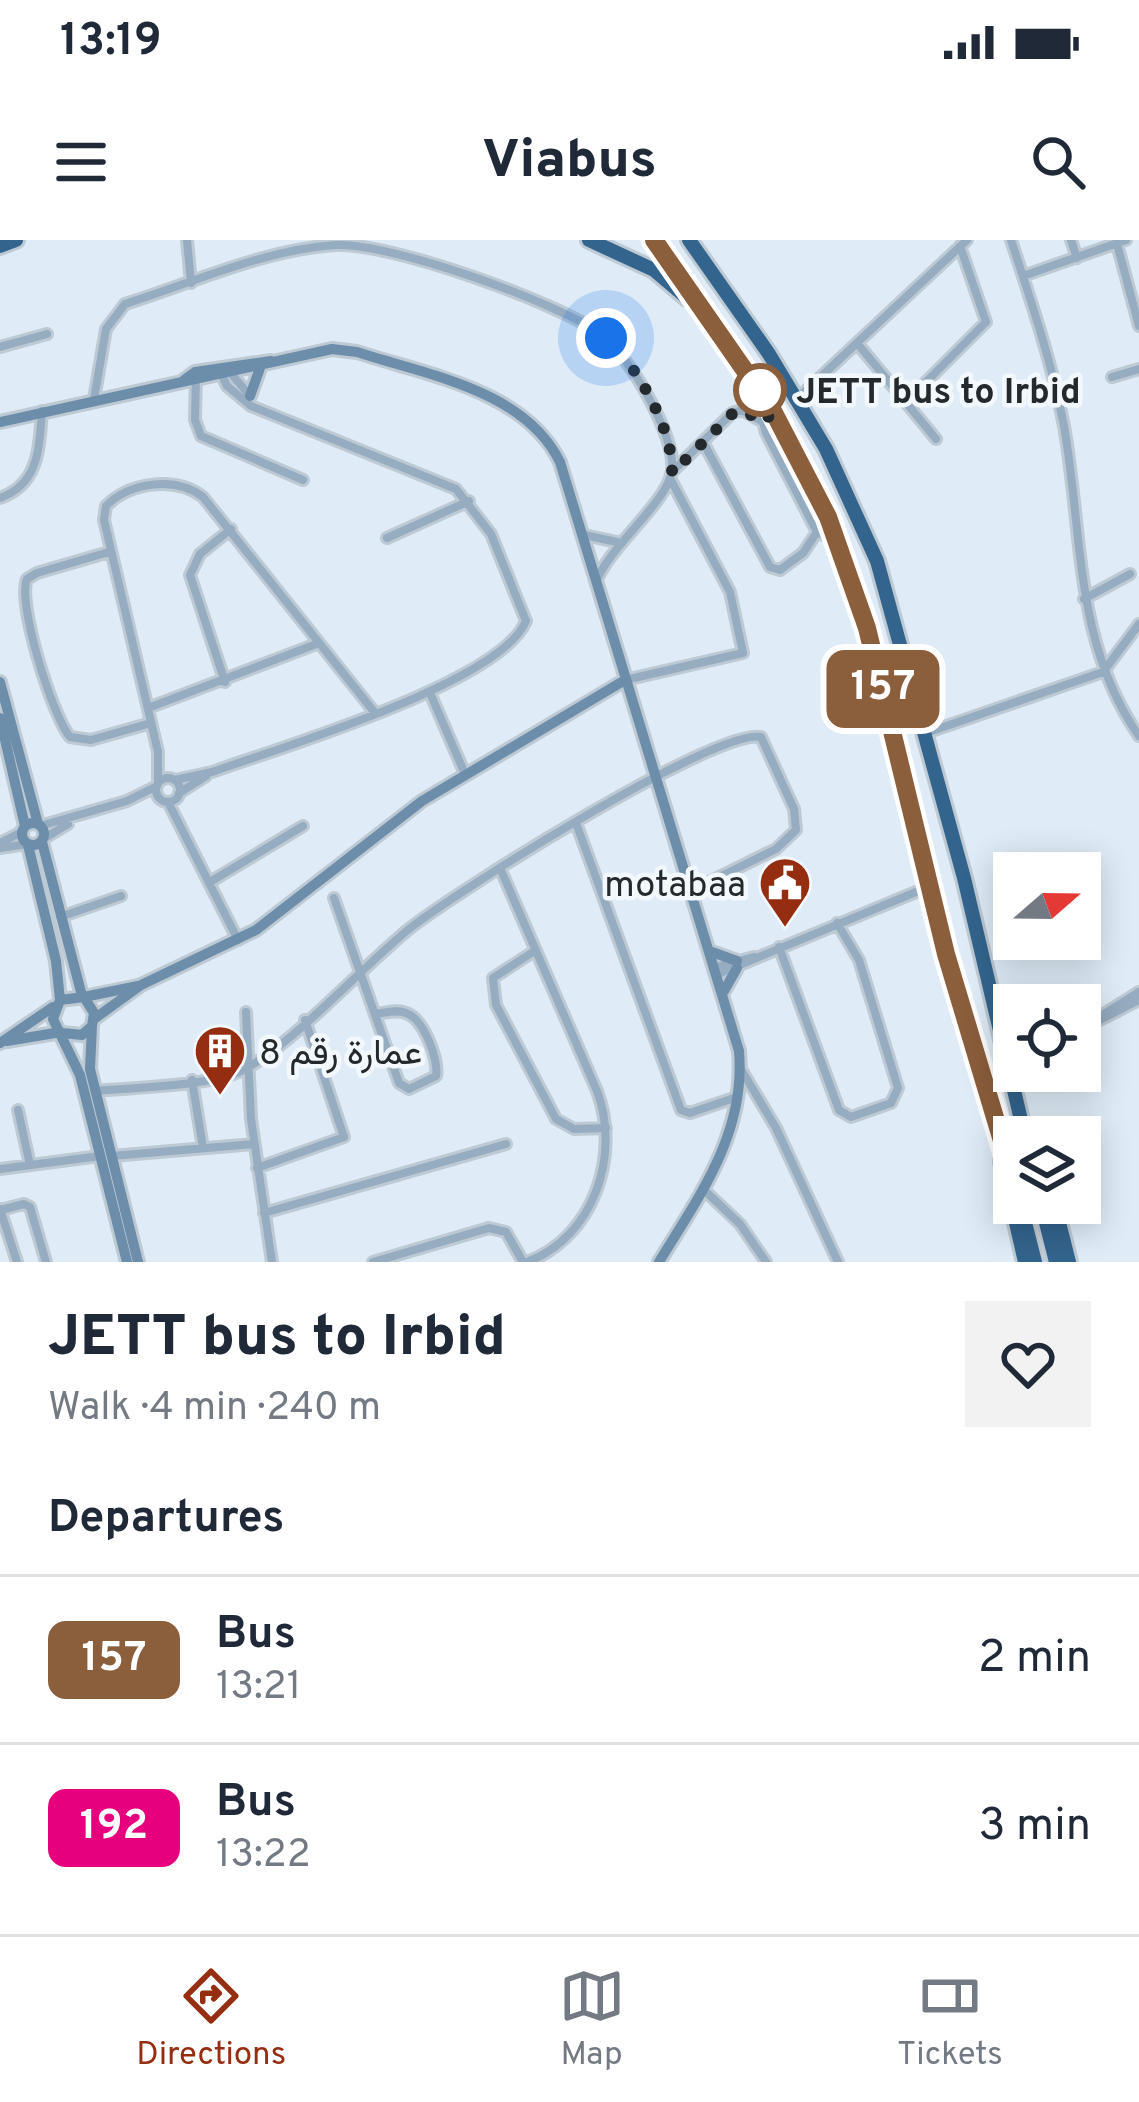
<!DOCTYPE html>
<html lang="en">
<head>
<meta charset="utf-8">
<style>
  body { margin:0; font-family:Overpass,Vazirmatn,sans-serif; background:#f2f2f3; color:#1f2937; height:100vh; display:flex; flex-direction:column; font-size:45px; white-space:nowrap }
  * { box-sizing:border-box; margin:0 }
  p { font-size:39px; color:#747a83 }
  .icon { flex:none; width:66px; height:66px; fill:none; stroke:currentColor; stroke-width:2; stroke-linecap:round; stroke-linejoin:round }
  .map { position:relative; height:1022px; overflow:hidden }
  .panel { display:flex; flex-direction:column; background:#fff; flex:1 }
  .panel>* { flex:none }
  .badge { padding:0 24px; border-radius:18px; font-size:42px; line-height:78px }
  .needle { width:78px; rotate:70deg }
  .buttons { position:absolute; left:993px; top:612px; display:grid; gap:24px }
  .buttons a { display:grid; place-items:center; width:108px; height:108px; border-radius:0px; background:#fff; box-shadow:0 6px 30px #0003; font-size:60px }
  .you { position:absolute; width:60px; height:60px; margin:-30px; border:9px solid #fff; border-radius:50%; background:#1a73e8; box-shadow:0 0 0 18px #1a73e833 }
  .map>.badge { position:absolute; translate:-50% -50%; box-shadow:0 0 0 6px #fff }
  h2 { padding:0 48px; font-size:45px; line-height:108px }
  .round { display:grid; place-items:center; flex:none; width:126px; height:126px; border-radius:0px; background:#f2f2f3 }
  .headline { display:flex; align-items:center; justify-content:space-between; height:204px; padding:0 48px }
  h1 { font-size:57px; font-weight:800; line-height:90px }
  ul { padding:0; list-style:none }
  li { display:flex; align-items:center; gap:36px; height:168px; padding:0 48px; border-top:3px solid #e0e1e3 }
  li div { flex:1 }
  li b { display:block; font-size:45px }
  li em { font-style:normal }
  li .badge { min-width:132px; font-weight:700; text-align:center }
  .status { display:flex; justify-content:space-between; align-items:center; height:84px; padding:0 60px; background:#fff; direction:ltr }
  .status svg { height:33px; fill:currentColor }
  header { display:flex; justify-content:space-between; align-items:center; height:156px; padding:0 48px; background:#fff; font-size:54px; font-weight:800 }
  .tabs { display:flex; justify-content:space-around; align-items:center; height:168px; border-top:3px solid #e0e1e3; background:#fff; font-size:33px; color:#747a83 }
  .tabs a { display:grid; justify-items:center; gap:6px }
  .tabs .on { color:#952d10 }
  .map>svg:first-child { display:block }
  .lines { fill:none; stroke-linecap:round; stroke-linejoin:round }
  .street-casing { stroke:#bdc9d3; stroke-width:14 }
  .secondary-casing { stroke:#bdc9d3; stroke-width:16 }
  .highway-casing { stroke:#bdc9d3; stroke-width:20 }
  .street { stroke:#96acc0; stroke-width:8 }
  .secondary { stroke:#6d8eab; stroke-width:10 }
  .highway { stroke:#33648d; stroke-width:14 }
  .line-casing { stroke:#fff; stroke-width:27 }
  .line { stroke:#8b5e3c; stroke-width:18 }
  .walk { stroke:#24292d; stroke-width:12; stroke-dasharray:0 21.6 }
  .stop-dot { fill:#fff; stroke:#8b5e3c; stroke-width:6 }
  .labels { text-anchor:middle; stroke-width:9; stroke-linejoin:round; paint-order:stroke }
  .stop-label { font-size:36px; font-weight:bold; fill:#24292d; stroke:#f3f8fd; text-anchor:start }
  .poi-label { font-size:36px; fill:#24292d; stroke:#f3f8fd; text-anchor:end }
</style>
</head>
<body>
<div class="status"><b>13:19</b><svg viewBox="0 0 49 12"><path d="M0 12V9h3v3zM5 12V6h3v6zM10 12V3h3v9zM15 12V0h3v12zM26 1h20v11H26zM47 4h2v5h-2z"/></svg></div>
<header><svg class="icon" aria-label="menu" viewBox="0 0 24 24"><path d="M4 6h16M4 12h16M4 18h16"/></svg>Viabus<svg class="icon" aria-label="search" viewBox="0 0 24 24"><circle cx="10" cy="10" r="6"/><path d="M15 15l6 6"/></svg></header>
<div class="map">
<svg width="1139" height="1022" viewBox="0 0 1139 1022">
  <rect width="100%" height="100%" fill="#dfecf8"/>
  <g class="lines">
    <g class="street-casing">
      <path id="street" d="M187,0L191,43
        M1011,0C1031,61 1052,123 1064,186C1083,294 1074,403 1139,496
        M1071,0L1077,18
        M1117,4L1139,86
        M1023,36L1126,0
        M857,103L936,199
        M0,107L47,94
        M229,131L250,156
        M196,135L195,180L201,196L303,240
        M1112,137L1139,129
        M94,159L106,89L125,64C192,43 266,9 336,5C389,2 560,63 602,95C629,116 676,196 672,230C669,261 610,305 596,342
        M797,159L967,0
        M909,159L986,82L960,6
        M772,172L763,182L766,193L817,292L835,300
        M703,202L770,327L780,330L803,313L817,292
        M673,231L732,173L742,170L763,182
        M0,258C39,244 39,209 42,171
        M584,295L617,302
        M387,298L469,261
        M109,312L37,333L27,339C17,363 52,475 70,497L91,500L151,483
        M1084,359L1130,334
        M625,440L743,413L730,352L671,240
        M225,442L190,335L200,314L231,289
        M430,453L465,534
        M148,468L319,403
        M926,493L1103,432L1139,384
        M156 550a12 12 0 1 1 24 0a12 12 0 1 1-24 0Z
        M175,540L212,532C278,508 501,443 526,381L491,294L456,249L251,166L227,146L219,129
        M158,543V512L104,280L106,266C130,242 175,236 203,257L375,473
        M179,553L206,536
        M168,562L238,700
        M576,583L681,870L690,873L737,857
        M40,586L127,561L157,546
        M43,599L68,584
        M0,603L22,592
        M0,608L27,604
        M500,628L597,851C621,915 594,997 527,1022
        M210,642L303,586
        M334,658L399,843L409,849L436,836C439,820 424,779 406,773C397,769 385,773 375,774
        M60,677L121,656
        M779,707L839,870L851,877L891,863L898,848L859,720L837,683
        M536,710L493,738L496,765L556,879L574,889L606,888
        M716,727L754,717
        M718,734L928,647
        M246,772L251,879L272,1022
        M1090,783L1139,752
        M1080,790L1139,760
        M742,831L776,888L838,1022
        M192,840L203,908
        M95,851C135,847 216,847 249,827C302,795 359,730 409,689C454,653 716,488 761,497L794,569L796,590L776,609L691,651
        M18,870L30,925
        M112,916L254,904
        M257,928L344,897L305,780
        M0,929L100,916
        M703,949L740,984L766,1022
        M0,969L17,1022
        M0,970L24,964L30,967L46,1022
        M264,973L506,904
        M373,1022L489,988L506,992L523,1022"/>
    </g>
    <g class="secondary-casing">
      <path id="secondary" d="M184,140L195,132L271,121
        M250,156L260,128
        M0,182L332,109L357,112C427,135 525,150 560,222L739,811C746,893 700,955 659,1022
        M0,442L38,584
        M0,478L25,586
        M22 594a11 11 0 1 1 22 0a11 11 0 1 1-22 0Z
        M42,602L82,756
        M28,605L56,721L60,760
        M712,712L737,721
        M724,751L737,728
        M84,757L138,746
        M94,779L141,745L256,690L422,561L625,440
        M92,786L90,829L138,1022
        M63,793L82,795L92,786L94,773L84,757L60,760L53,779L80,835L127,1022
        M7,801L61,792
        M0,803L53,767"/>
    </g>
    <g class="highway-casing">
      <path id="highway" d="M589,0L654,30L687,58
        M654,0L773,171L828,277L873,410L946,714L1014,941
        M689,0L769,114L826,209L877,321L964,638L1025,897
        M0,6L16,0
        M1002,922L1025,1022
        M1020,963L1035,1022
        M1041,963L1056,1022
        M1054,963L1069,1022"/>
    </g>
    <use href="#street" class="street"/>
    <use href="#secondary" class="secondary"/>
    <use href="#highway" class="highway"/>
  </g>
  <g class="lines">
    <g class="line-casing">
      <path id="line" d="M654,0L773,171L828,277L867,388L946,714L1014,941"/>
    </g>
    <use href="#line" class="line"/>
    <path class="walk" d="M606,98C637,125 674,191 672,233L733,173L742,170L764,182L773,171L760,150"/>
  </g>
  <defs>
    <g id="civic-pin" transform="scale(2.7)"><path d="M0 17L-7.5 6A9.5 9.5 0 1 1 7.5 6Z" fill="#952d10" stroke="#f3f8fd"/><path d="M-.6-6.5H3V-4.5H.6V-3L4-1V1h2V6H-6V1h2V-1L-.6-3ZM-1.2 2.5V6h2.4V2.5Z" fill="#fff"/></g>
    <g id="building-pin" transform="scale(2.7)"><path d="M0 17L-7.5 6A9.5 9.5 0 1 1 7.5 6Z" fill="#952d10" stroke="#f3f8fd"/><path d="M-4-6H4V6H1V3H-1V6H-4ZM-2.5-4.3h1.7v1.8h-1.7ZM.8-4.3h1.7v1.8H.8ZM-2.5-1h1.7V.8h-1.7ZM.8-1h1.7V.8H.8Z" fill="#fff"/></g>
  </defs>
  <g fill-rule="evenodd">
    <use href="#civic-pin" x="785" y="643"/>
    <use href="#building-pin" x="220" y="811"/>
  </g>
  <circle class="stop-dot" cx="760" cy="150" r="24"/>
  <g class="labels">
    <g class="stop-label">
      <text x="796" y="163">JETT bus to Irbid</text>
    </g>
    <g class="poi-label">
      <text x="746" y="656">motabaa</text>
      <text x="259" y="824" text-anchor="start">عمارة رقم 8</text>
    </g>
  </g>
</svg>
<div class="buttons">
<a><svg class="needle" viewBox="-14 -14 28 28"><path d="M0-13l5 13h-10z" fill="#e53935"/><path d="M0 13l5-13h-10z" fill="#747a83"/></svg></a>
<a><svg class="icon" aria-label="locate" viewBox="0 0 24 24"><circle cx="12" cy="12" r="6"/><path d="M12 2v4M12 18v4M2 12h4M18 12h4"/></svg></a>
<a><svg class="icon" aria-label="layers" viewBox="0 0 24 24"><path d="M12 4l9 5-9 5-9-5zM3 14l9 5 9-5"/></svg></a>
</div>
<div class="you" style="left:606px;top:98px"></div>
<b class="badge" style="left:883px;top:449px;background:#8b5e3c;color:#fff">157</b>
</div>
<section class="panel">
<div class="headline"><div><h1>JETT bus to Irbid</h1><p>Walk · 4 min · 240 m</p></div><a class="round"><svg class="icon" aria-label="heart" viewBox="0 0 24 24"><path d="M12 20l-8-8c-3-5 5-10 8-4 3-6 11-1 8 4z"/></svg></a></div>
<h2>Departures</h2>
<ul>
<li><span class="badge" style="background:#8b5e3c;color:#fff">157</span><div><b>Bus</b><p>13:21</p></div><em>2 min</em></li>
<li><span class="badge" style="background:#e6007e;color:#fff">192</span><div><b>Bus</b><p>13:22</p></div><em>3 min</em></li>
</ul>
</section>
<nav class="tabs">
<a class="on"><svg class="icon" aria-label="directions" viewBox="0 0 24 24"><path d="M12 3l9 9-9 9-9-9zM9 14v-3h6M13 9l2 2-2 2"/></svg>Directions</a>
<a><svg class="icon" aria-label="map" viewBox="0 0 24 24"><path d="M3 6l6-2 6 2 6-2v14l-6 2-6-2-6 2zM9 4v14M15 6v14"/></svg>Map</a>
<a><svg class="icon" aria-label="tickets" viewBox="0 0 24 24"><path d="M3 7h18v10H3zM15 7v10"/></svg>Tickets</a>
</nav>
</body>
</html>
